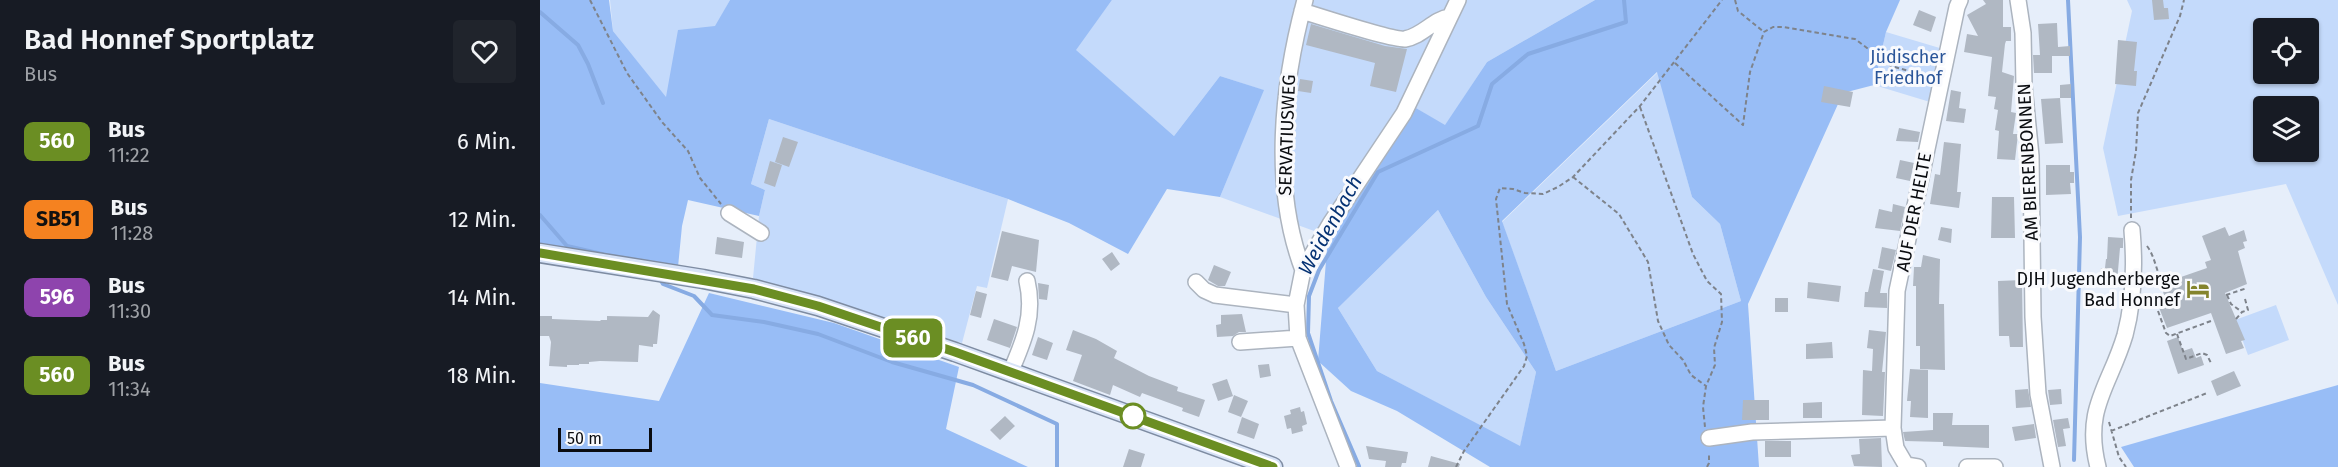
<!DOCTYPE html>
<html lang="de">
<head>
<meta charset="utf-8">
<style>
  body { margin:0; font-family:"Fira Sans",sans-serif; background:#20242c; color:#f1f3f6; height:100vh; display:flex; flex-direction:column; font-size:22px; white-space:nowrap }
  * { box-sizing:border-box; margin:0 }
  p { font-size:20px; color:#9ea1a6 }
  .icon { flex:none; width:33px; height:33px; fill:none; stroke:currentColor; stroke-width:2; stroke-linecap:round; stroke-linejoin:round }
  .map { position:relative; flex:1; overflow:hidden }
  .drawer { display:flex; flex-direction:column; background:#171b24; width:540px }
  .drawer>* { flex:none }
  .badge { padding:0 12px; border-radius:9px; font-size:21px; line-height:39px }
  .controls { position:absolute; left:1713px; top:18px; display:grid; gap:12px }
  .controls a { display:grid; place-items:center; width:66px; height:66px; border-radius:6px; background:#171b24; box-shadow:0 2px 4px #0004; font-size:30px }
  .scale { position:absolute; left:18px; bottom:15px; width:94px; box-sizing:border-box; padding-left:6px; border:3px solid #0a0c10; border-top:0; font-size:16px; line-height:21px; white-space:nowrap; color:#0a0c10; -webkit-text-stroke:4px #f9fafd; paint-order:stroke }
  .map>.badge { position:absolute; translate:-50% -50%; box-shadow:0 0 0 3px #fff }
  .round { display:grid; place-items:center; flex:none; width:63px; height:63px; border-radius:6px; background:#20242c }
  .head { display:flex; align-items:center; justify-content:space-between; height:102px; padding:0 24px }
  h1 { font-size:28px; font-weight:600; line-height:45px }
  ul { padding:0; list-style:none }
  li { display:flex; align-items:center; gap:18px; height:78px; padding:0 24px }
  li div { flex:1 }
  li b { display:block; font-size:22px }
  li em { font-style:normal }
  li .badge { min-width:66px; font-weight:700; text-align:center }
  main { display:flex; flex:1; min-height:0 }
  .map>svg:first-child { display:block }
  .green { fill:#c4dafb; fill-rule:evenodd }
  .forest { fill:#98bdf6; fill-rule:evenodd }
  .lines { fill:none; stroke-linecap:round; stroke-linejoin:round }
  .stream { stroke:#87abe3; stroke-width:4 }
  .building { fill:#b0b8c3 }
  .minor-casing { stroke:#acb4bf; stroke-width:18 }
  .major-casing { stroke:#7e8ca2; stroke-width:21 }
  .path { stroke:#7e838b; stroke-width:2; stroke-dasharray:4.5 3; stroke-linecap:butt }
  .minor { stroke:#fff; stroke-width:15 }
  .major { stroke:#d7e3f7; stroke-width:18 }
  .line-casing { stroke:#fff; stroke-width:14 }
  .line { stroke:#6b8e23; stroke-width:9 }
  .stop-dot { fill:#fff; stroke:#6b8e23; stroke-width:3 }
  .labels { text-anchor:middle; stroke-width:6; stroke-linejoin:round; paint-order:stroke }
  .park-label { font-size:18px; fill:#2a5599; stroke:#f9fafd }
  .street-label { font-size:18px; fill:#0a0c10; stroke:#f9fafd }
  .poi-label { font-size:18px; fill:#0a0c10; stroke:#f9fafd; text-anchor:end }
  .water-label { font-size:20px; font-style:italic; fill:#053273; stroke:#f9fafd }
</style>
</head>
<body>
<main>
<section class="drawer">
<div class="head"><div><h1>Bad Honnef Sportplatz</h1><p>Bus</p></div><a class="round"><svg class="icon" aria-label="heart" viewBox="0 0 24 24"><path d="M12 20l-8-8c-3-5 5-10 8-4 3-6 11-1 8 4z"/></svg></a></div>
<ul>
<li><span class="badge" style="background:#6b8e23;color:#fff">560</span><div><b>Bus</b><p>11:22</p></div><em>6 Min.</em></li>
<li><span class="badge" style="background:#f58220;color:#111">SB51</span><div><b>Bus</b><p>11:28</p></div><em>12 Min.</em></li>
<li><span class="badge" style="background:#8e44ad;color:#fff">596</span><div><b>Bus</b><p>11:30</p></div><em>14 Min.</em></li>
<li><span class="badge" style="background:#6b8e23;color:#fff">560</span><div><b>Bus</b><p>11:34</p></div><em>18 Min.</em></li>
</ul>
</section>
<div class="map">
<svg width="1798" height="467" viewBox="0 0 1798 467">
  <rect width="100%" height="100%" fill="#e6eefa"/>
  <path class="green" d="M70,0H190L176,26L126,98L73,31Z
    M572,0H1055L947,62L905,126L876,108L788,236L680,197L723,90L680,76L634,136L535,50Z
    M1587,0H1798V305L1746,184L1578,216L1563,148L1592,11ZM1724,28H1768V74H1724ZM1724,106H1768V152H1724Z
    M1346,32L1403,49L1390,102L1334,85Z
    M1118,72L1152,197L1180,224L1201,301L1016,371L962,222Z
    M229,119L468,199L447,288L437,286L422,343L213,278L219,216L225,190L211,184Z
    M898,210L946,297L996,372L980,447L837,371L798,308Z
    M1736,305L1749,340L1708,355L1695,320Z"/>
  <path class="forest" d="M0,0H69L73,31L126,97L138,30L175,26L190,0H572L536,50L634,136L680,76L724,90L680,197L627,189L588,254L529,223L468,199L229,119L211,184L225,190L219,216L148,200L142,226L138,267L0,244Z
    M1055,0H1360L1346,32L1334,85L1303,93L1208,304L1219,467H950L857,411L811,391L778,361L788,236L876,108L905,125L947,62ZM1117,72L1152,197L1180,224L1201,301L1016,371L962,221ZM898,210L946,297L996,372L980,446L837,371L798,308Z
    M169,293L294,323L419,367L406,429L488,467H0V383L119,401Z
    M1798,385V467H1594L1581,447Z"/>
  <g class="lines">
    <path class="stream" d="M1528,0L1540,237L1534,460
      M0,12L38,45L48,64L63,103
      M0,215L27,246L62,254
      M120,279L123,284L154,296L172,315L224,322L278,334L352,362L433,385L517,424V467
      M819,466L791,401L768,333L769,296L779,270L838,172L938,126L952,84L988,54L1086,22L1084,0"/>
  </g>
  <path class="building" d="M1443,0H1463V27H1471V41H1466L1465,44L1462,72L1474,76L1471,112L1476,113L1473,134H1478L1475,160L1457,159L1459,131L1455,130L1458,110L1454,109L1456,97L1448,96L1452,57L1424,52L1427,34L1438,36L1427,15L1446,4Z
    M1612,0H1623L1624,8H1628L1629,19L1614,20Z
    M1379,10L1396,17L1391,32L1373,25Z
    M1517,23L1518,47L1530,46V56H1512V73H1494L1493,55H1500L1498,24Z
    M771,24L845,46L867,49L856,92L830,86L835,63L766,45Z
    M1578,40L1597,42L1594,71H1597L1596,86L1575,84Z
    M760,79L773,81L771,93L758,91Z
    M1531,84V98H1520L1523,143L1505,144L1501,99L1520,98V85Z
    M1284,86L1313,92L1310,107L1281,102Z
    M1411,90L1421,92L1419,108L1426,109L1424,123L1406,121Z
    M1359,128L1380,132L1378,142L1356,141Z
    M243,137L258,142L249,167L235,162Z
    M1404,142L1421,144L1417,192H1421L1419,208L1390,204L1395,174L1400,175Z
    M1360,160L1374,163L1370,181L1356,178Z
    M230,161L242,165L235,187L224,183Z
    M1506,165H1530V172H1534V183H1530L1531,194L1506,195Z
    M1452,197H1474L1475,238H1451Z
    M1353,204L1365,207L1360,231L1335,228L1339,209L1352,212Z
    M1401,227L1412,229L1411,243L1398,240Z
    M1685,227L1689,236L1704,230L1707,241L1703,242L1705,248L1698,251L1707,284L1685,293L1705,340L1701,341L1704,348L1686,354L1671,313L1627,328L1618,305L1626,302L1622,288L1629,279L1640,275L1641,277L1667,268L1665,262L1671,260L1662,236Z
    M462,231L499,240L496,272L472,266L468,281L451,277Z
    M177,237L204,242L202,258L175,254Z
    M1568,237L1583,238V248H1580L1577,282L1559,281L1561,268H1565L1566,259H1567Z
    M1342,247L1356,250L1351,271L1338,268Z
    M572,252L580,264L571,271L562,259Z
    M1383,255L1400,259L1399,304H1404L1405,370L1380,369V346H1376V286H1373L1374,267H1381Z
    M674,265L691,272L685,286H678L668,280Z
    M1333,269L1344,271L1340,293H1347V308L1324,307L1325,292H1328Z
    M1482,280L1483,347H1470L1469,336H1459L1458,281Z
    M1268,282L1301,286L1299,302L1267,298Z
    M498,283L509,285L507,300L499,299Z
    M436,291L447,294L441,318L430,315Z
    M1235,298H1248V312H1235Z
    M113,310L120,315L117,344H113V347L99,345L98,362L60,361L49,362V364H39V365H27V367L9,366L11,342L9,336H0V316H12V319L60,321L61,320H67V316L108,317Z
    M702,314L706,332H699L693,336L677,337L676,325L681,324V315Z
    M454,319L477,327L470,348L447,340Z
    M533,330L556,339L577,351L574,358L609,376L638,387L637,391L665,400L659,417L642,411L643,408L602,393L600,397L573,385L570,395L533,381L542,355L526,350Z
    M1329,330L1346,332L1342,372H1345L1343,416L1322,415L1323,370L1332,371L1333,349L1327,348Z
    M498,337L513,343L507,360L492,355Z
    M1638,337L1643,351L1652,348L1656,358L1661,356L1664,365L1638,374L1627,341Z
    M1292,342L1293,358L1266,359V344Z
    M729,364L731,376L720,378L718,365Z
    M1370,369L1388,370V418L1370,417L1371,401H1367Z
    M1694,371L1701,386L1677,396L1671,381Z
    M687,379L693,396L678,401L672,384Z
    M1488,389L1491,407L1476,408L1475,390Z
    M1521,389L1522,404L1510,405L1508,390Z
    M694,395L708,401L701,417L688,412Z
    M1203,400H1229V420H1202Z
    M1282,402V418H1263V403Z
    M760,407L761,412L764,411L767,424L762,426L763,431L752,434L751,428L747,429L744,416L751,414L750,410Z
    M1393,413H1413L1412,425H1449V448L1403,446V442L1365,441L1363,432L1393,430Z
    M465,416L475,426L460,440L450,430Z
    M702,417L719,424L714,439L697,433Z
    M1528,418L1530,428L1523,429L1526,446L1518,447L1513,420Z
    M1494,424L1496,438L1475,441L1472,427Z
    M1341,438L1342,467L1314,466L1311,455L1320,454L1319,439Z
    M1225,441H1251V457H1225Z
    M826,446L868,452L866,463H862L861,467H845L846,461L829,459Z
    M589,449L605,454L601,467H583Z
    M891,456L920,464L919,467H888Z"/>
  <g class="lines">
    <g class="minor-casing">
      <path id="minor" d="M1478,0L1483,33L1484,86L1491,156L1493,317L1498,394L1512,467
        M762,11C778,16 855,41 865,39C883,36 893,19 910,17
        M189,213L221,233
        M763,270C731,186 742,85 765,0
        M656,282L664,290L675,295L756,305
        M700,342L758,338
        M470,373C484,341 495,315 487,281
        M1169,438L1212,432L1353,428
        M808,467L758,338L756,305L763,270L790,224L864,113L918,0
        M1378,467L1366,465L1356,448L1353,428L1357,291L1417,7L1420,0
        M1427,467H1455
        M1558,467C1543,408 1570,386 1585,335C1594,301 1595,265 1592,230"/>
    </g>
    <g class="major-casing">
      <path id="major" d="M0,253L163,279L214,289L278,306L415,352L733,467"/>
    </g>
    <path class="path" d="M50,0L87,73L122,122L148,151L160,178L181,204
      M1195,0L1198,11L1224,32
      M1135,63L1203,125L1210,72L1224,32L1233,27H1244L1315,39L1351,66L1390,77
      M1100,107L1153,254L1167,281L1181,294L1182,322L1174,348L1175,365L1166,386L1163,407L1165,427
      M1033,177L1079,214L1108,262L1118,321L1129,345L1143,360L1151,375L1166,386
      M1591,218V180L1596,151L1598,113L1640,16L1644,0
      M1607,246C1616,258 1616,273 1624,285
      M1686,295L1707,288
      M1687,295L1691,304L1702,312
      M1624,296L1614,300L1626,333L1630,336L1671,321
      M1604,307L1626,299
      M1696,319L1702,312L1708,310L1705,299
      M1637,334L1646,359L1662,353L1667,355L1671,363
      M1569,422L1579,457L1586,467
      M1571,431L1667,393
      M916,467L924,451L984,366L987,356L984,344L967,304L956,199L960,188L973,189L985,193L1003,194L1018,187L1033,177L1100,106L1182,0
      M1167,467L1169,463V453"/>
    <use href="#minor" class="minor"/>
    <use href="#major" class="major"/>
  </g>
  <g class="lines">
    <g class="line-casing">
      <path id="line" d="M0,253L214,289L278,306L415,352L733,467"/>
    </g>
    <use href="#line" class="line"/>
  </g>
  <defs>
    <g id="hotel-bare" transform="scale(1.8)"><path d="M-6-4.5h1.5V1H6V5H4.5V3h-9V5H-6ZM-4 0a1.8 1.8 0 1 1 3.6 0ZM.5 0V-2.5h3Q6-2.5 6 0Z" fill="#84842d" stroke="#f9fafd" stroke-width="2.5" paint-order="stroke"/></g>
  </defs>
  <g fill-rule="evenodd">
    <use href="#hotel-bare" x="1658" y="289"/>
  </g>
  <circle class="stop-dot" cx="593" cy="416" r="12"/>
  <g class="labels">
    <g class="park-label">
      <text x="1368" y="63">Jüdischer<tspan x="1368" dy="21">Friedhof</tspan></text>
    </g>
    <g class="street-label">
      <text transform="translate(747 135) rotate(-88)" y="6">SERVATIUSWEG</text>
      <text transform="translate(1488 162) rotate(-93)" y="6">AM BIERENBONNEN</text>
      <text transform="translate(1374 212) rotate(-79)" y="6">AUF DER HELTE</text>
    </g>
    <g class="poi-label">
      <text x="1640" y="285">DJH Jugendherberge<tspan x="1640" dy="21">Bad Honnef</tspan></text>
    </g>
    <g class="water-label">
      <text transform="translate(790 225) rotate(-61)" y="7">Weidenbach</text>
    </g>
  </g>
</svg>
<div class="controls">
<a><svg class="icon" aria-label="locate" viewBox="0 0 24 24"><circle cx="12" cy="12" r="6"/><path d="M12 2v4M12 18v4M2 12h4M18 12h4"/></svg></a>
<a><svg class="icon" aria-label="layers" viewBox="0 0 24 24"><path d="M12 4l9 5-9 5-9-5zM3 14l9 5 9-5"/></svg></a>
</div>
<div class="scale">50 m</div>
<b class="badge" style="left:373px;top:338px;background:#6b8e23;color:#fff">560</b>
</div>
</main>
</body>
</html>
